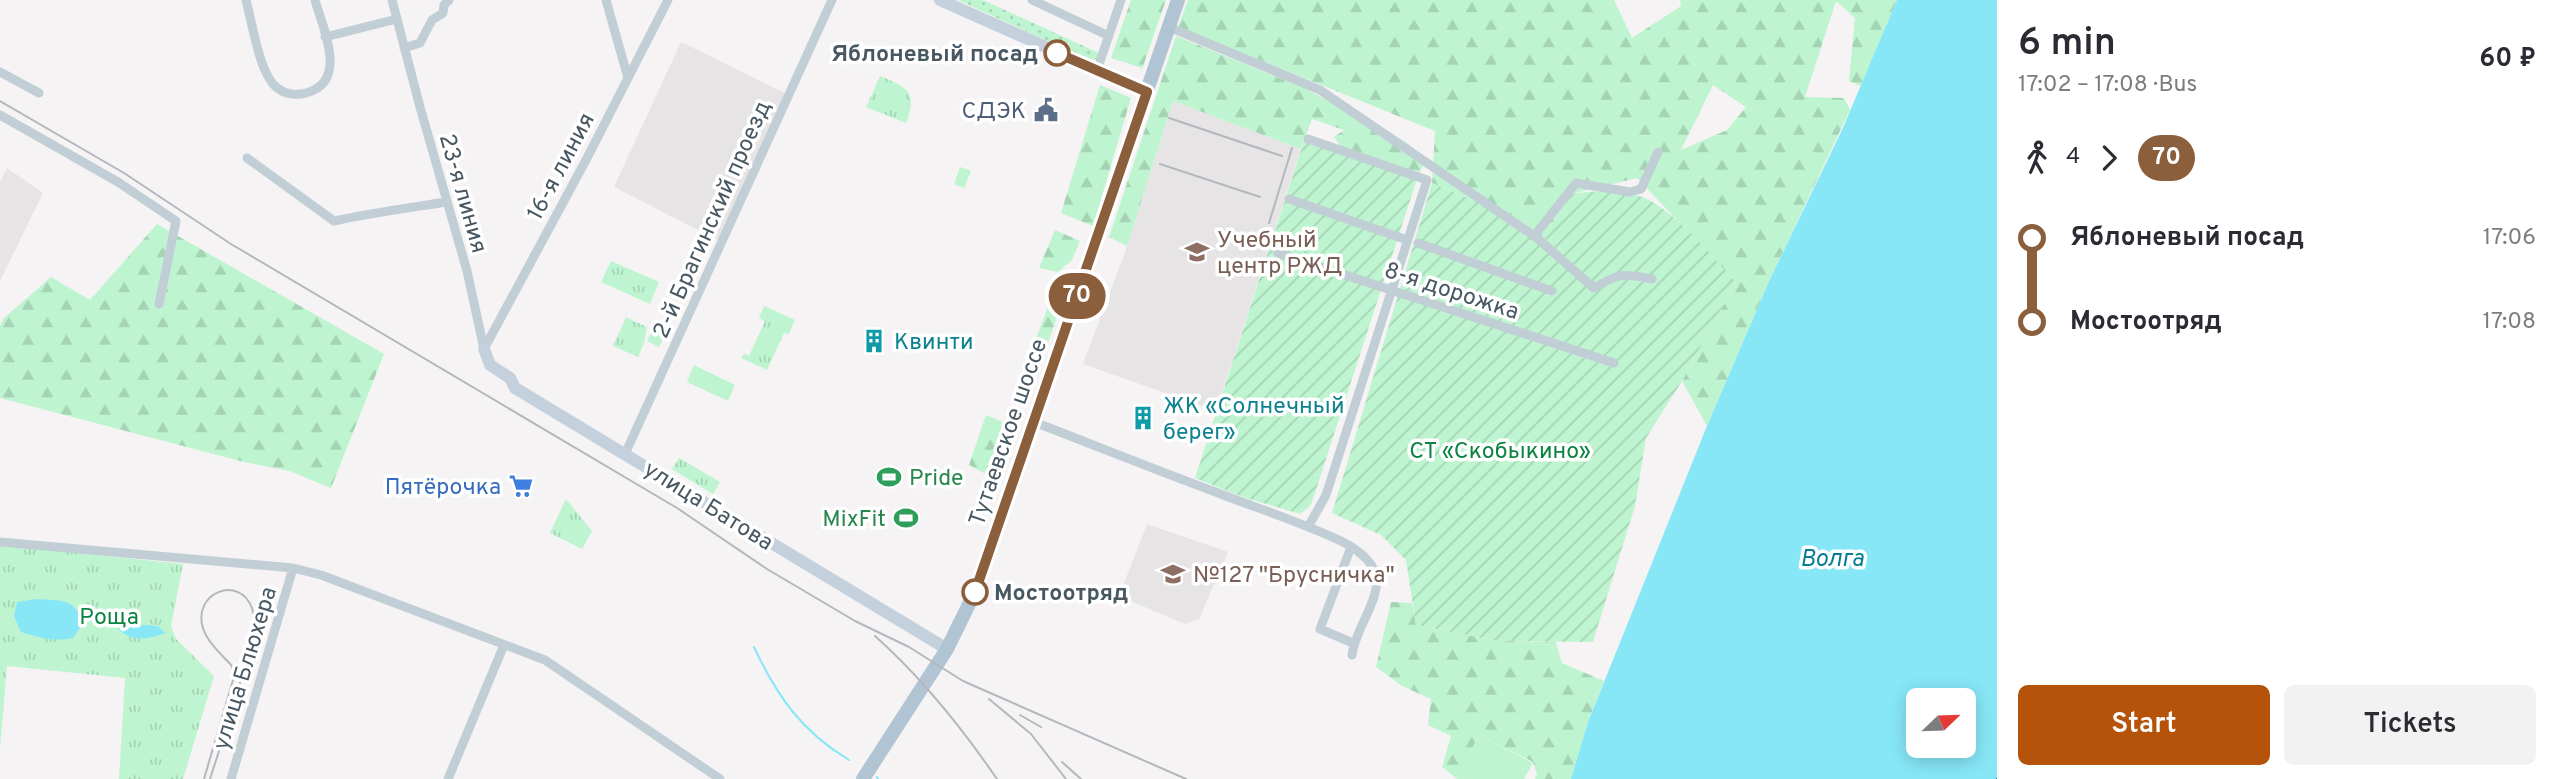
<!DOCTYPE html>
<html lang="en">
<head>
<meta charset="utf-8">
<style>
  body { margin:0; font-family:Overpass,sans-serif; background:#f2f2f3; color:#2b2b33; height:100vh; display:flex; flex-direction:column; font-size:26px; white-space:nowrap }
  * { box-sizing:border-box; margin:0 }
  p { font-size:23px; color:#7c7c81 }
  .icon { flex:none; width:38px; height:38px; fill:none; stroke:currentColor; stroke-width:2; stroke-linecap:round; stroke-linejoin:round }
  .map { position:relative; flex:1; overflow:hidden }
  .side { display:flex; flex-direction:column; background:#fff; width:560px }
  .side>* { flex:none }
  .badge { padding:0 14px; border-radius:23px; font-size:24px; line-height:46px }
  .needle { width:46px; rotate:67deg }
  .buttons { position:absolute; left:1906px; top:688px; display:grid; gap:14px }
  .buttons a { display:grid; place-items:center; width:70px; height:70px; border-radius:10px; background:#fff; box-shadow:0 4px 18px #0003; font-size:35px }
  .map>.badge { position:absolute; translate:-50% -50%; box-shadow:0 0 0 4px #fff }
  .legs { display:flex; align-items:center; gap:10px; height:77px; padding:0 21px; font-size:23px }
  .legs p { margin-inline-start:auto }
  .headline { display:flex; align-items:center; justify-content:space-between; height:119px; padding:0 21px }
  h1 { font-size:38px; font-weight:600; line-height:52px }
  .primary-button { display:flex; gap:14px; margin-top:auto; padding:14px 21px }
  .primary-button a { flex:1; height:80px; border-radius:10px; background:#b45309; color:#fff; font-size:28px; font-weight:600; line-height:80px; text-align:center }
  .primary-button a+a { background:#f2f2f3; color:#2b2b33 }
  ul { padding:0 21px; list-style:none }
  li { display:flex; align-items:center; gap:24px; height:84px; font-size:26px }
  li i { display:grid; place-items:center; width:10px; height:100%; margin:0 9px; background:currentColor }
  li i::after { content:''; width:18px; height:18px; margin:-9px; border:5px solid; border-radius:50%; background:#fff }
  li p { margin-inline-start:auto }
  li:first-child i { background:linear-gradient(#0000 50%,currentColor 0) }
  li:last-child i { background:linear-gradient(currentColor 50%,#0000 0) }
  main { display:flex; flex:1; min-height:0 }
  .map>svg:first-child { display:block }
  .education { fill:#e6e4e5 }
  .grass { fill:url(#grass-dots) }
  .forest { fill:url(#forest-firs); fill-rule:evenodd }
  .park { fill:url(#park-tufts) }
  .garden { fill:url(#garden-furrows) }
  .pitch { fill:#bef5d0 }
  .water { fill:#87e7f7; fill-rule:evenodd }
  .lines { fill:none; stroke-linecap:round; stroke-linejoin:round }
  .stream { stroke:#87e7f7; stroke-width:2 }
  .ferry { stroke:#047e93; stroke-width:2; stroke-dasharray:9 7; stroke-linecap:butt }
  .street { stroke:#c2ced5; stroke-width:9 }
  .secondary { stroke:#c4d1dd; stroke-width:12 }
  .primary { stroke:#b0c4d4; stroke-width:14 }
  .tram { stroke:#b4b8be; stroke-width:2 }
  .rail { stroke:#b4b8be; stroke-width:2 }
  .line-1-casing { stroke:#fff; stroke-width:16 }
  .line-1 { stroke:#8b5e3c; stroke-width:10 }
  .stop-1-dot { fill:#fff; stroke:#8b5e3c; stroke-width:3.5 }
  .labels { text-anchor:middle; stroke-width:7; stroke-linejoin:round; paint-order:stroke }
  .stop-label { font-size:23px; font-weight:bold; fill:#485863; stroke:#fff; text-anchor:end }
  .service-label { font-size:23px; fill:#4e5e75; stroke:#fff; text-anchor:end }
  .street-label { font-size:23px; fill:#485863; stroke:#fff }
  .education-label { font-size:23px; fill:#785e54; stroke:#fff; text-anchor:start }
  .culture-label { font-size:23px; fill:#0d838f; stroke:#fff; text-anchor:start }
  .park-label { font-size:23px; fill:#0c8441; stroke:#fff }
  .leisure-label { font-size:23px; fill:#27864d; stroke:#fff; text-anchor:start }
  .shop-label { font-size:23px; fill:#366cbe; stroke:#fff; text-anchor:end }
  .water-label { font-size:24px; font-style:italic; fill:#047e93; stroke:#fff }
</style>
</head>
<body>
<main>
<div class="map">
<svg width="1997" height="779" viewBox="0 0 1997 779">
  <defs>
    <pattern id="grass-dots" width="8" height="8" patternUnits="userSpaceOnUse" patternTransform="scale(1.75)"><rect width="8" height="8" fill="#bef5d0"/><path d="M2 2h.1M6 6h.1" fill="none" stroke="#a5d4b5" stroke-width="1.8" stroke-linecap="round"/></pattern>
    <pattern id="forest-firs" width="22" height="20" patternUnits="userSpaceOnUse" patternTransform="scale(1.75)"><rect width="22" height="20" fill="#bef5d0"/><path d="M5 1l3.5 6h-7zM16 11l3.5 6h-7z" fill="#a5d4b5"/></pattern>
    <pattern id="park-tufts" width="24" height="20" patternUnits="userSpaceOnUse" patternTransform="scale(1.75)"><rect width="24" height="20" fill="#bef5d0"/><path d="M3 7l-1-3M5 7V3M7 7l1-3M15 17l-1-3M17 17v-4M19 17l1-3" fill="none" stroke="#a5d4b5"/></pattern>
    <pattern id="garden-furrows" width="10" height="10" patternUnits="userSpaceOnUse" patternTransform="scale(1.75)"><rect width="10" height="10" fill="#bef5d0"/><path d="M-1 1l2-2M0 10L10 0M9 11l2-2" fill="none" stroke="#a5d4b5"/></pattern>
  </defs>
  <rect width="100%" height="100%" fill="#f5f3f3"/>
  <path class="education" d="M681,42L785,93L718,240L614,187Z
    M1173,101L1301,149L1216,411L1083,364L1123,258Z
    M7,168L43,193L0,281V182Z
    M1147,524L1228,552L1199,619L1185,624L1119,596Z"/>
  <path class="grass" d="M958,0H983L1101,54L1096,59L1090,60L1070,51L1069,44L1059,40L1056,45Z"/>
  <path class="forest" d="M1131,0H1166L1141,72L1142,68L1111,58Z
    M1188,0H1614L1632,38L1681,6L1680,0H1897L1861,86L1849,81L1855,18L1836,1L1805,97L1844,98L1850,110L1770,279L1707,426L1682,381L1736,282L1637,178L1571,194L1543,238L1492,208L1432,183L1435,131L1178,27ZM1713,85L1746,107L1727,130L1681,150Z
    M1176,36L1304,88L1406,142L1426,161L1419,173L1340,146L1334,137L1344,130L1312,119L1301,149L1173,101L1127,246L1109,237Z
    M1100,85L1131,98L1093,226L1061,213Z
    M157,224L384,354L331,488L290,471L244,462L0,398V326L3,319L51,277L90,300Z
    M1055,230L1080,241L1072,260L1058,272L1039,268Z
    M1051,299L1061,306L1028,399L1015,395Z
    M986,415L1017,428L999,481L969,465Z
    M1391,602L1412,603L1416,625L1498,641L1556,642L1562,663L1604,681L1588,722L1571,779H1535L1537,775L1533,762L1479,735L1457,779L1442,767L1451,736L1428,725L1431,699L1402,686L1376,667Z"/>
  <path class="park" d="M880,76C908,88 918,91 906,123L866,107Z
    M611,261L659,282L650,304L601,282Z
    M764,306L795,320L789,334L784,333L767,370L741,358L744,354L749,356L765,321L759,318Z
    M626,317L647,327L644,343L638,357L613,346Z
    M679,458L720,482L713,494L672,469Z
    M566,499L592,531L582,549L550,533Z
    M0,545L183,564L171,626L176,639L214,676L183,779H119L125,678L7,666L0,749Z"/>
  <path class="garden" d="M1305,138L1418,176L1311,505L1300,514L1243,497L1195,478Z
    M1432,183L1492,208L1543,238L1571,194C1595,191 1619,189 1642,197C1673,208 1713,258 1736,282L1682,381L1646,438L1635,506L1593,642L1498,641L1416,625L1406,560L1381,535L1332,513Z"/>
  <path class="pitch" d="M960,167L971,171L964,188L954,184Z
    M657,321L669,327L659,347L647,341Z
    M694,365L735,385L728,401L687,382Z
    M1479,735L1533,763L1524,779H1457Z"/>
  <path class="water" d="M1897,0H1997V779H1571L1588,722L1707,426L1770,279L1842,130ZM1918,700H1964V746H1918Z
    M37,599C61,601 77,597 82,625L73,638C54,642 40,638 21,632L14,616L17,602Z
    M144,625L158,626L165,633C148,639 133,643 118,629Z"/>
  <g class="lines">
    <path class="stream" d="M754,647C777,696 801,731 849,760
      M877,777L878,779"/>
    <path class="ferry" d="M1997,779V778"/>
    <path class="street" d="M246,0C252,22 259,71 275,86C283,94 296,96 306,93C349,82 323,29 315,0
      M392,0L420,107L467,271L484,349
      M606,0L628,78
      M1032,0L1109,36
      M1169,27L1320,90L1537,238L1594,288C1619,273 1623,273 1652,279
      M325,37L397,19
      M404,48L420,43L432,20L443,13L444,5L449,0
      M1097,70L1121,0
      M0,72L39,93
      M0,115L118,182L176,221L159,304
      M247,158L334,221C371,213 408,208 446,202
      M1289,199L1407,240
      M1537,238L1538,231L1576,183L1630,192L1641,189L1658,152
      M1418,243L1552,291
      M1278,253L1614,363
      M484,349L586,160L668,0
      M1034,422C1094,445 1153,469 1213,491C1256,508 1301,522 1343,542C1355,548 1372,560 1376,575C1381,599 1355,629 1352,655
      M625,454L832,0
      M1308,527L1326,495L1427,180L1308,139
      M0,542L293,568L321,575L545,660L720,779
      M1351,547L1320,629L1353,643
      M231,779L293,568
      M448,779L504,645"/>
    <path class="secondary" d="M940,0L1147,92
      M484,349L490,365L510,378L515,388L947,649"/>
    <path class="primary" d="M863,779L947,649L975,592L1178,0"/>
    <path class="tram" d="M204,779L233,680L232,666C222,655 207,642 203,628C192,593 239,574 252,608C261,630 219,750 210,779"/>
    <path class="rail" d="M0,101L124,173L231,244L677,508L767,569L855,621L909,647L963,681L1186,779
      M1169,118L1282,156
      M1160,164L1260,197
      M1269,223L1292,148
      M875,636C921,677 962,728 997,779
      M989,699L1031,734L1066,779
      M1020,715L1041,727
      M1062,762L1081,779"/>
  </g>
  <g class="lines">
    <g class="line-1-casing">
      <path id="line-1" d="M975,592L1147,92L1057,53"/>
    </g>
    <use href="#line-1" class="line-1"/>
  </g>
  <defs>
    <g id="civic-bare" transform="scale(1.89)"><path d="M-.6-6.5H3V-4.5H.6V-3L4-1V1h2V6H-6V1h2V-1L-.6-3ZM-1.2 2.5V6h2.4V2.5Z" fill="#5c6f8a" stroke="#fff" stroke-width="2.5" paint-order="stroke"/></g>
    <g id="university-bare" transform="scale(1.89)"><path d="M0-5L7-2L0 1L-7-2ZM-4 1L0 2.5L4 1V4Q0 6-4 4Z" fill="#8d6e63" stroke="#fff" stroke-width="2.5" paint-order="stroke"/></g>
    <g id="building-bare" transform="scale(1.89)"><path d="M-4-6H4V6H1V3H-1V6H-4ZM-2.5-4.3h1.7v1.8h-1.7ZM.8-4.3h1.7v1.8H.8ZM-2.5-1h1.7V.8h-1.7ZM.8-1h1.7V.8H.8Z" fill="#0f9aa8" stroke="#fff" stroke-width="2.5" paint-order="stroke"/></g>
    <g id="stadium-bare" transform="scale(1.89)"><path d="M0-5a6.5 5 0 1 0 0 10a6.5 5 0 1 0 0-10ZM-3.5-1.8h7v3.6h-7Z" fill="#2e9e5b" stroke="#fff" stroke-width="2.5" paint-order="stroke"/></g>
    <g id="supermarket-bare" transform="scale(1.89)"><path d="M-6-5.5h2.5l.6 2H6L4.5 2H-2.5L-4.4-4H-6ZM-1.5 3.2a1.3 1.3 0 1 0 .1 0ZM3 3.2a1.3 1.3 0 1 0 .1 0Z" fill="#3f7fe0" stroke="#fff" stroke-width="2.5" paint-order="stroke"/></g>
    <g id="school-bare" transform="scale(1.89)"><path d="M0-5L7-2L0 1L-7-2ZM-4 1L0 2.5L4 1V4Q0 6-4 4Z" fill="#8d6e63" stroke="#fff" stroke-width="2.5" paint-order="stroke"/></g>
  </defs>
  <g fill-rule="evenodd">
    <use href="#civic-bare" x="1046" y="110"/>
    <use href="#university-bare" x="1197" y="252"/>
    <use href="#building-bare" x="874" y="341"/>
    <use href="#building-bare" x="1143" y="418"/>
    <use href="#stadium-bare" x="889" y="477"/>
    <use href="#supermarket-bare" x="521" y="486"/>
    <use href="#stadium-bare" x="906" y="518"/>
    <use href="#school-bare" x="1173" y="574"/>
  </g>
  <g class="stop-1-dot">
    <circle cx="1057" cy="53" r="12"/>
    <circle cx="975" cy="592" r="12"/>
  </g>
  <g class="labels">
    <g class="stop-label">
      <text x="1038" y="61">Яблоневый посад</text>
      <text x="994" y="600" text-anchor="start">Мостоотряд</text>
    </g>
    <g class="service-label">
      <text x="1026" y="118">СДЭК</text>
    </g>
    <g class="street-label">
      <text transform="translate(560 166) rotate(-62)" y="8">16-я линия</text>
      <text transform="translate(464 193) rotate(74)" y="8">23-я линия</text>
      <text transform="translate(711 219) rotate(-66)" y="8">2-й Брагинский проезд</text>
      <text transform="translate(1452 290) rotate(18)" y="8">8-я дорожка</text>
      <text transform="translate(1007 432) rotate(-71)" y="8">Тутаевское шоссе</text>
      <text transform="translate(709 505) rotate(32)" y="8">улица Батова</text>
      <text transform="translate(244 668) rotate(-73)" y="8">улица Блюхера</text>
    </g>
    <g class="education-label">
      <text x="1217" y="247">Учебный<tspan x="1217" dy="26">центр РЖД</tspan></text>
      <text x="1193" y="582">№127 "Брусничка"</text>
    </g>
    <g class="culture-label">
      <text x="894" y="349">Квинти</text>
      <text x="1163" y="413">ЖК «Солнечный<tspan x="1163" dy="26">берег»</tspan></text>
    </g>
    <g class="park-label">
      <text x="1500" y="458">СТ «Скобыкино»</text>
      <text x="109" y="624">Роща</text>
    </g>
    <g class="leisure-label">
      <text x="909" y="485">Pride</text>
      <text x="886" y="526" text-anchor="end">MixFit</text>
    </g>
    <g class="shop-label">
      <text x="501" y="494">Пятёрочка</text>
    </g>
    <g class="water-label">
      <text x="1832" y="566">Волга</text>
    </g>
  </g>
</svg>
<div class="buttons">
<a><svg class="needle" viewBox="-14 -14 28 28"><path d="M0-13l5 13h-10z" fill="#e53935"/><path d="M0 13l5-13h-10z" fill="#7c7c81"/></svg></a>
</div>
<b class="badge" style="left:1077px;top:296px;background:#8b5e3c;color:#fff">70</b>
</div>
<section class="side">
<div class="headline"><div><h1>6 min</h1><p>17:02 – 17:08 · Bus</p></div><b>60 ₽</b></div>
<div class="legs"><svg class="icon" aria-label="walk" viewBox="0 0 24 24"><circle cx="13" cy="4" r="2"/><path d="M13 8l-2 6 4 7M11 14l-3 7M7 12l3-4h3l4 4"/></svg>4<svg class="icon" aria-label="forward" viewBox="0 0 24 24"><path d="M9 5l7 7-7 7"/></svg><b class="badge" style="background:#8b5e3c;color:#fff">70</b></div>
<ul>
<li><i style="color:#8b5e3c"></i><b>Яблоневый посад</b><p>17:06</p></li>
<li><i style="color:#8b5e3c"></i><b>Мостоотряд</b><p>17:08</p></li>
</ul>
<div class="primary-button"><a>Start</a><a>Tickets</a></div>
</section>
</main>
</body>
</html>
